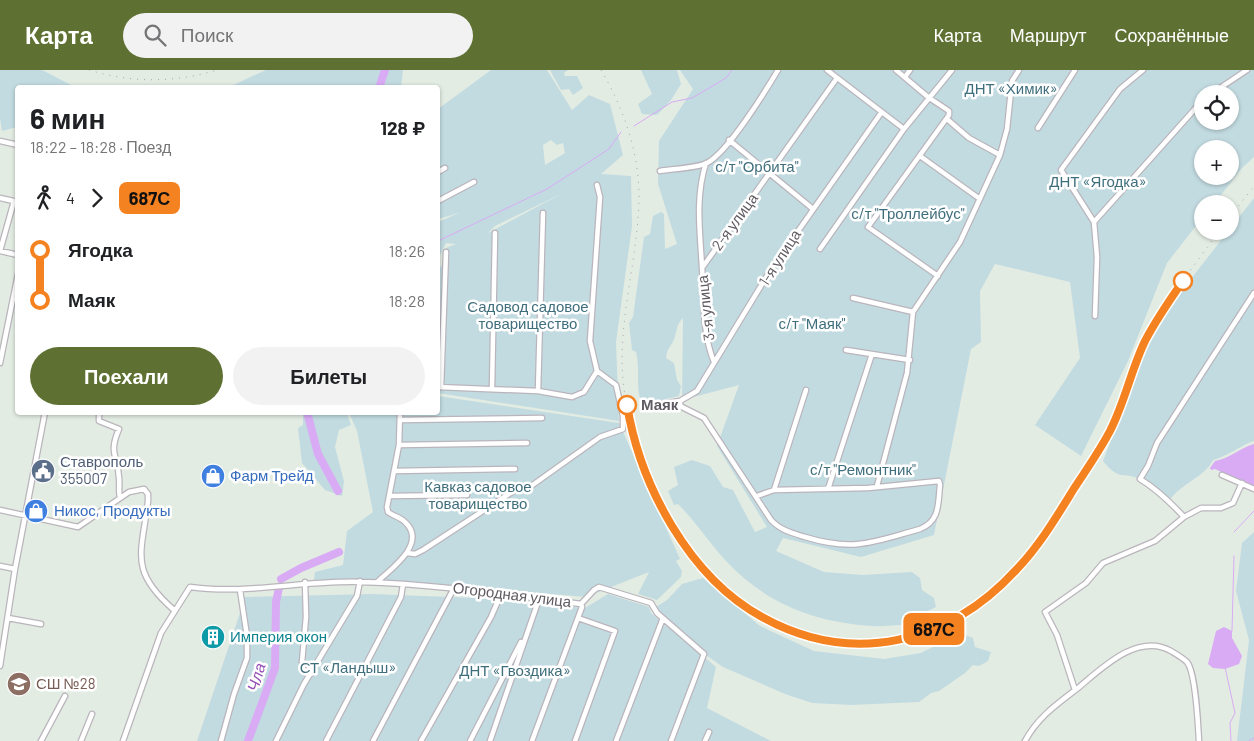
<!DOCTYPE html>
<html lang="ru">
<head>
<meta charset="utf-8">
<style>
  body { margin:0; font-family:Barlow,sans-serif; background:#f2f2f2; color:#202124; height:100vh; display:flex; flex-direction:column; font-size:19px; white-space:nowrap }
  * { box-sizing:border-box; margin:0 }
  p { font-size:16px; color:#757577 }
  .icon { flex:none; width:28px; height:28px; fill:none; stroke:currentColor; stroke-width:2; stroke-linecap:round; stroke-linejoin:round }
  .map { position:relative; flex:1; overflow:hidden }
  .panel { position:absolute; left:15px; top:15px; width:425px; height:330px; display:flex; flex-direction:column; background:#fff; border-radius:5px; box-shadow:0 1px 4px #0004 }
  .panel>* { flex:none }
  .badge { padding:0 10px; border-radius:8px; font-size:18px; line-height:32px }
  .controls { position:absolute; left:1194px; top:15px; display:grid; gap:10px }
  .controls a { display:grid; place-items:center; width:45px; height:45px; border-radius:50%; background:#fff; box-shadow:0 1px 4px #0004; font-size:25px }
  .map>.badge { position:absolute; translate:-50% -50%; box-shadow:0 0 0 2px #fff }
  .legs { display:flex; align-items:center; gap:8px; height:55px; padding:0 15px; font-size:16px }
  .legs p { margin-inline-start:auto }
  .headline { display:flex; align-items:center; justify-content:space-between; height:85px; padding:0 15px }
  h1 { font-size:28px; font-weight:700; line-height:38px }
  .cta { display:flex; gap:10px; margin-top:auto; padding:10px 15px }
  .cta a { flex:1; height:58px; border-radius:30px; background:#5f7132; color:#fff; font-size:20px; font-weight:700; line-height:58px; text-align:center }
  .cta a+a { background:#f2f2f2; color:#202124 }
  ul { padding:0 15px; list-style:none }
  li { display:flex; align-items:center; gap:18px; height:50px; font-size:19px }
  li i { display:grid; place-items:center; width:8px; height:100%; margin:0 6px; background:currentColor }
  li i::after { content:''; width:12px; height:12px; margin:-6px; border:4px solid; border-radius:50%; background:#fff }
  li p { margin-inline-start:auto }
  li:first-child i { background:linear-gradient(#0000 50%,currentColor 0) }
  li:last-child i { background:linear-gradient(currentColor 50%,#0000 0) }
  header { display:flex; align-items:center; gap:30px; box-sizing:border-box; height:70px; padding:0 25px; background:#5f7132; color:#fff }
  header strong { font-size:24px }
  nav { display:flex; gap:28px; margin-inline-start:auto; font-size:18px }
  .search { width:350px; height:45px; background:#f2f2f2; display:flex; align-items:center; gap:12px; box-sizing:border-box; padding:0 18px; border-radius:28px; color:#757577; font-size:19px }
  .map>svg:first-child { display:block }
  .green { fill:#c2dbe1; fill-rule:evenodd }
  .water { fill:#d9abf4 }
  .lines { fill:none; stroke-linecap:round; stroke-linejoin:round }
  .stream { stroke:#d9abf4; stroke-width:1 }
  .river { stroke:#d9abf4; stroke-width:8 }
  .street-casing { stroke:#bab5bc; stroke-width:7 }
  .street { stroke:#fff; stroke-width:4.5 }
  .rail { stroke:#a6a4a7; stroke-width:1; stroke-dasharray:1 6; stroke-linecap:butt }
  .line-1-casing { stroke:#fff; stroke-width:11 }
  .line-1 { stroke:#f58220; stroke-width:8 }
  .stop-1-dot { fill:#fff; stroke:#f58220; stroke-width:2.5 }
  .labels { text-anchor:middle; stroke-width:5; stroke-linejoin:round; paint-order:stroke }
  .park-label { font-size:15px; fill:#3f6e7d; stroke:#fff }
  .street-label { font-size:15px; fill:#605b62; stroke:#fff }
  .stop-label { font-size:15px; font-weight:bold; fill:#605b62; stroke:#fff; text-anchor:start }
  .service-label { font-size:15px; fill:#4e5e75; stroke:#fff; text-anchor:start }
  .shop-label { font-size:15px; fill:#366cbe; stroke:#fff; text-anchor:start }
  .culture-label { font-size:15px; fill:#0d838f; stroke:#fff; text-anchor:start }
  .education-label { font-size:15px; fill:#785e54; stroke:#fff; text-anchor:start }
  .water-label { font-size:16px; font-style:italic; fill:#9751b4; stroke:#fff }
</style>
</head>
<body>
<header>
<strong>Карта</strong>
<div class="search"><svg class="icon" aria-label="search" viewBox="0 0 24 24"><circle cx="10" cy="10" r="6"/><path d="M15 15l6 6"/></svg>Поиск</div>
<nav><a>Карта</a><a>Маршрут</a><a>Сохранённые</a></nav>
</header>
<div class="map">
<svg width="1254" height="671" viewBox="0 0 1254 671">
  <rect width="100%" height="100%" fill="#e3ece3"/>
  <path class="green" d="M0,0H42L75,17L18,18L17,57L2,61L0,48Z
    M266,0H403L401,17H229Z
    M491,0H547L572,40L589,25L610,34L623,85L601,104L631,106L632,156L616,272L619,351L438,323V198L442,196L446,178L456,174L446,173L438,189V152L459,143L438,149V39ZM551,70L557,75L563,73L565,83L545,95L543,75ZM563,123L488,163L495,156Z
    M550,0H568L564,3L565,6H577L583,18L573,25L569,19L561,20Z
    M641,0H677L681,14L671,30L657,45L642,44L638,34L652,24Z
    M680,0H1254V87L1242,98L1214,134H1202V148L1167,193L1128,291L1081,386L1035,355L1080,288L1070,212L995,194L980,221L981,272L971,279L934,465L861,487L783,468L776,481L824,502L863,505L912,502L920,508L922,520L934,528L936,537L924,543L919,553C904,554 888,557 873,556C815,552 768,535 727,492C710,474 696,452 678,434L674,435L668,421L678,415L674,397L692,390L710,396L723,417L733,420L755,462L767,457L717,376L739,315L682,330L683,248C676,255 678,258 675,266C673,276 667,276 666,288L674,293L677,310L681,316L679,326L654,332L647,337L643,336C634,317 641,302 636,282L632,280L629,253L633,247L644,167L650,164L653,146L661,142L664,144L665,179L677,174L658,114L659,71L693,19ZM1202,24H1230V51H1202ZM1202,79H1230V106H1202Z
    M1254,128V371C1239,376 1228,386 1213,390C1204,408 1181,413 1169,431C1160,424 1150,414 1140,409C1122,401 1120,412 1103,391L1149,271L1162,246Z
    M438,326L619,353L680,489L676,491L682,501L681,507L657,530L638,524L649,502L586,527L376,509L314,510L315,502L343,495L347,461L373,442L357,361L349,343L438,342Z
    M303,343H347L351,355L339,360L335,377L344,411L342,426L325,420L302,393L298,358L303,355Z
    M1254,462V671H1237L1249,570L1236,521L1242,473Z
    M703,508L760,556L814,581L884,589L921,583L961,563L973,568L975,577L991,582L988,591L979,596L973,595L965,603L939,621L931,623L919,632L851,635L812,633L785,624L723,597L706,585L703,586L716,597L707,638L771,671H197L241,540L240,527L372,524L476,528L585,538L608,524L649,537L651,543L666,556L656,537L667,530L682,514Z"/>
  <path class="water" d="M1254,374V417L1215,399L1211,400L1210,398L1215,391C1229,389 1240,378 1254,374Z
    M1224,557L1232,561V568L1242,586L1239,594L1225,599L1213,598L1208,594L1216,561Z"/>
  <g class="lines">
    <path class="stream" d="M634,56L672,32L692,28L726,8L732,0
      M438,171L547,119L609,79L621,62
      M1234,462L1254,441
      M1232,561L1234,486
      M1225,597L1235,643L1230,653L1231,671
      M1249,671L1254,668"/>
    <path class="river" d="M379,18L385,0
      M307,342L318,384L338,421
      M281,509L301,498L339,482
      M248,671L275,598L276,532L279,518"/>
    <g class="street-casing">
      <path id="street" d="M827,0L904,59
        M896,0L928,27L949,41V45L868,157L938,206
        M905,7L910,0
        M1211,24L1247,0
        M947,49L969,68L1000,85
        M1038,58L1075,0
        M729,70L813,139
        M0,71L18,75
        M920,86L980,129
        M706,93C695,127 700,162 702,197C704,228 702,263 714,292
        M660,101C672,99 697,98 707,93C728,82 765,22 778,0
        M438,102L445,98
        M0,128L18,132
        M438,131L474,112
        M1094,152L1202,31
        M820,179L904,59L952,0
        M0,181L14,131
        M0,181L18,185
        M702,198L837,8
        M853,228L913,242
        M1095,246L1097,187L1094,152L1061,100L1120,19L1143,0
        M846,280L910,290
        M0,293L18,204
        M438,317L538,321L572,327L584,322L597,301L590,271L600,127L597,115
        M441,317L446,182
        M492,318L495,163
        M538,321L543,143
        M680,331V336L704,348L771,450C780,460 792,463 805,467C855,482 873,472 920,459C940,451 938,434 940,415L939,411L868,418L774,420L757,426
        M655,335L680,331L697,321L770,201L881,43
        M99,342V351L119,359C108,384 118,385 119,408C120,415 118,421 120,427
        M400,350L542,348
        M399,375L527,373
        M394,401L515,399
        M1222,405L1254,419
        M877,416L907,303L913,242L960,172L1000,85L1007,59L1012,11L1019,0
        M828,419L872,284
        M774,420L806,320
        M389,426L467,425
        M0,440L78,457L129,422L144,419L148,424V431C142,483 128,500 174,540
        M1184,447C1172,434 1155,418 1140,409L1148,396L1157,373L1254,223
        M407,483L415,484L423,480L515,420L527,419L600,367L623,359V346L616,315L597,301
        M0,496L15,499
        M305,512L306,547L302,592L303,599L311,604
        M377,512C391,499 428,473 405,452C400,447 393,446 388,442L387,437L399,375L400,342
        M581,534L594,520L599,517L651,533L657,543L704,584L671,671
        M8,548L41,554
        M0,596L15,499L45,342
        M1075,620L1057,565L1045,542L1086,513L1103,493L1155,471L1184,447L1201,438H1221L1233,433L1242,413
        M41,671L65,626
        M81,671L92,644
        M123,671L161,563L190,517C247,525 303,510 361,512C435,514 508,525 581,534
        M221,671L234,624L247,588V566L240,520
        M276,671L304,614L357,526L360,511
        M326,671L401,527L403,514
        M373,671L454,518
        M421,671L491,547L498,531L496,523
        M470,671L521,572
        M490,671L539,529
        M532,671L582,537L581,534
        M575,671L615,561L578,548
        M616,671L663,548
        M705,671L709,662
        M1025,671C1038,647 1057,634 1078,618C1102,598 1138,562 1171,581C1176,584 1183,588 1187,592C1196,603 1198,655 1199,671"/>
    </g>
    <use href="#street" class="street"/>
    <path class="rail" d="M89,0C131,13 174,13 217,0
      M601,0C624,39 639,82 639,128C638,195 614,259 625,326C638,412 685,506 764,548C799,567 835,576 875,573C969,566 1025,497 1071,423C1084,404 1097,384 1109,363C1125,333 1131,298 1147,268C1167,230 1194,196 1219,161
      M1230,147L1254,116"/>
  </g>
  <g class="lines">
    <g class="line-1-casing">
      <path id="line-1" d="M627,335C640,415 689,507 762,547C852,597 949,574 1017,499C1040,475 1057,446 1075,417C1087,399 1100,380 1110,361C1125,332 1131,300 1145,271C1156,250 1169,231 1183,211"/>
    </g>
    <use href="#line-1" class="line-1"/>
  </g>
  <defs>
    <g id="civic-disc" transform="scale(1.25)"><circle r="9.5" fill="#5c6f8a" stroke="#fff"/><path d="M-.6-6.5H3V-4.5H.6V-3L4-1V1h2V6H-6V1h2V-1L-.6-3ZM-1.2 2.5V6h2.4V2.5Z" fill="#fff"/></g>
    <g id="shop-disc" transform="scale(1.25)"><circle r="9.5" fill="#3f7fe0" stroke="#fff"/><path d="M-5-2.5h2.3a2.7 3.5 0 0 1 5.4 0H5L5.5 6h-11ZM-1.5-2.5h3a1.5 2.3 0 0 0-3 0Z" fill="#fff"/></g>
    <g id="building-disc" transform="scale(1.25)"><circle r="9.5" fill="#0f9aa8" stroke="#fff"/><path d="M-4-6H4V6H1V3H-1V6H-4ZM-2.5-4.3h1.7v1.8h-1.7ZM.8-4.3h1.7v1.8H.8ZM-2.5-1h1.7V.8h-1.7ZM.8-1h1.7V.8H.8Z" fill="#fff"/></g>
    <g id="school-disc" transform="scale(1.25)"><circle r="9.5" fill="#8d6e63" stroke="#fff"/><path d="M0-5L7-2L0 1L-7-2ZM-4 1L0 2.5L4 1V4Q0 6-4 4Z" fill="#fff"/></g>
  </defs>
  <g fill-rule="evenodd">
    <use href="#civic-disc" x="43" y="401"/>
    <use href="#shop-disc" x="213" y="406"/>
    <use href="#shop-disc" x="36" y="441"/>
    <use href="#building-disc" x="213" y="567"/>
    <use href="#school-disc" x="19" y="614"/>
  </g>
  <g class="stop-1-dot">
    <circle cx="1183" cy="211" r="9"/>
    <circle cx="627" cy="335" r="9"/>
  </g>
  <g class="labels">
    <g class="park-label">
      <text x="1011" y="24">ДНТ «Химик»</text>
      <text x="757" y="102">с/т "Орбита"</text>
      <text x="1098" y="117">ДНТ «Ягодка»</text>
      <text x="908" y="149">с/т "Троллейбус"</text>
      <text x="528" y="242">Садовод садовое<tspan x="528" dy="17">товарищество</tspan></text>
      <text x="812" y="259">с/т "Маяк"</text>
      <text x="863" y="405">с/т "Ремонтник"</text>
      <text x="478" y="422">Кавказ садовое<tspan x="478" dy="17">товарищество</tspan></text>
      <text x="348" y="603">СТ «Ландыш»</text>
      <text x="515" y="606">ДНТ «Гвоздика»</text>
    </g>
    <g class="street-label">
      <text transform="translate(735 152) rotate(-54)" y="5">2-я улица</text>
      <text transform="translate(780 188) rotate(-57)" y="5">1-я улица</text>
      <text transform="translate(706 238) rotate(-96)" y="5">3-я улица</text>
      <text transform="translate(512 525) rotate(7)" y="5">Огородная улица</text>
    </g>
    <g class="stop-label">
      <text x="641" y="340">Маяк</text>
    </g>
    <g class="service-label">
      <text x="60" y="397">Ставрополь<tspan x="60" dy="17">355007</tspan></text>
    </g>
    <g class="shop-label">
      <text x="230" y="411">Фарм Трейд</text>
      <text x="54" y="446">Никос, Продукты</text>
    </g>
    <g class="culture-label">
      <text x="230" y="572">Империя окон</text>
    </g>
    <g class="education-label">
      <text x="36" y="619">СШ №28</text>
    </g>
    <g class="water-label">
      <text transform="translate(256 607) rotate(-73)" y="6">Чла</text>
    </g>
  </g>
</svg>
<div class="controls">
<a><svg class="icon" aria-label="locate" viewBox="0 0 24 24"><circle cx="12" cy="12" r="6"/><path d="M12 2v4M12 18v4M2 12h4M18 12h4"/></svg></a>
<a>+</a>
<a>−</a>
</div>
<b class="badge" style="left:934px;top:559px;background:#f58220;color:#111">687С</b>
<section class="panel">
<div class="headline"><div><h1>6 мин</h1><p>18:22 – 18:28 · Поезд</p></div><b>128 ₽</b></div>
<div class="legs"><svg class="icon" aria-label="walk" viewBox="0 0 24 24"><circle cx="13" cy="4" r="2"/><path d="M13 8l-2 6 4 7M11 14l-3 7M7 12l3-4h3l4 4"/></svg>4<svg class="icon" aria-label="forward" viewBox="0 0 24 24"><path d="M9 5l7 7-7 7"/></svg><b class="badge" style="background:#f58220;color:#111">687С</b></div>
<ul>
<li><i style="color:#f58220"></i><b>Ягодка</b><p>18:26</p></li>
<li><i style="color:#f58220"></i><b>Маяк</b><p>18:28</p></li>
</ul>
<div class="cta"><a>Поехали</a><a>Билеты</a></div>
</section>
</div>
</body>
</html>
